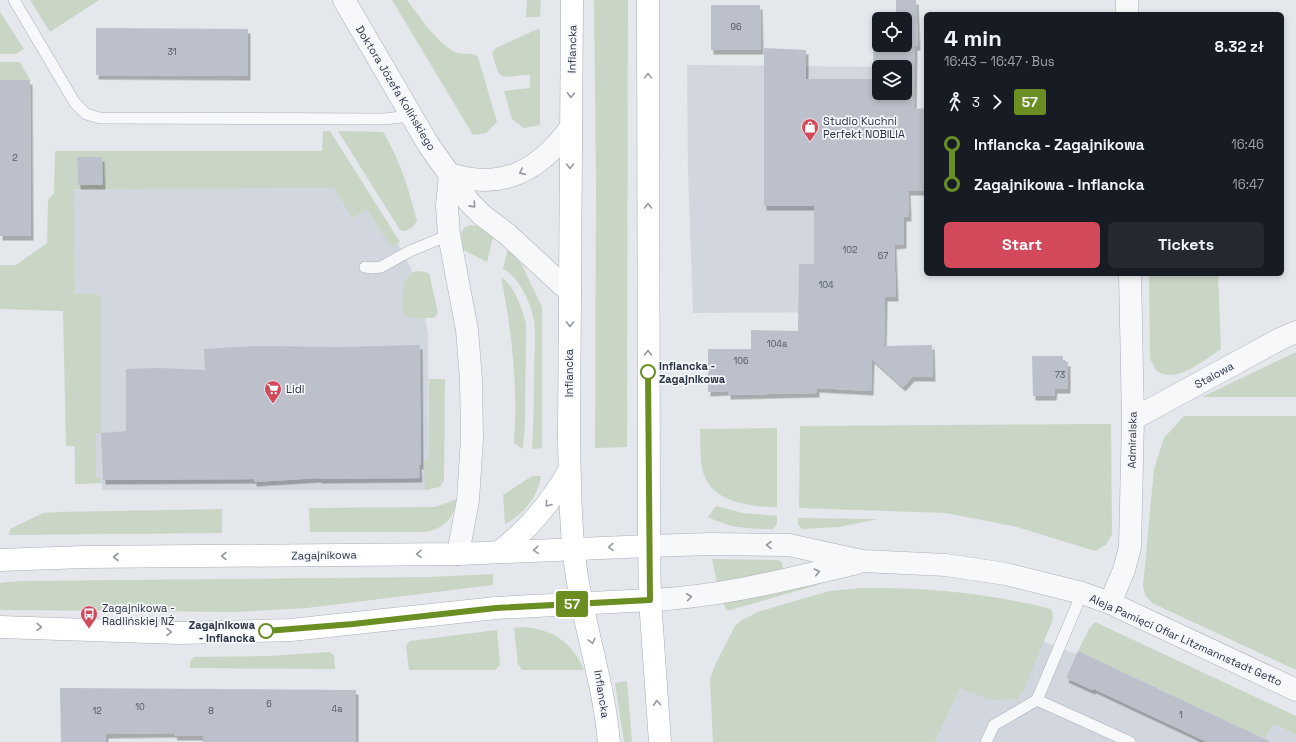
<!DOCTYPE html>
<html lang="en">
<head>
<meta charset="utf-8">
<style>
  body { margin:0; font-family:"Space Grotesk",sans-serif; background:#242831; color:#f1f3f6; height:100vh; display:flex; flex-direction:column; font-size:15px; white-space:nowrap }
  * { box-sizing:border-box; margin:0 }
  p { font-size:13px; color:#9ea1a6 }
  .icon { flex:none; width:22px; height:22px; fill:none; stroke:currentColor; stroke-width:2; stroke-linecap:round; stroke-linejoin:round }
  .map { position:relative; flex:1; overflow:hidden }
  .drawer { position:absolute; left:924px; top:12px; width:360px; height:264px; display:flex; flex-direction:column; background:#171b24; border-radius:6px; box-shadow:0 2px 6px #0003 }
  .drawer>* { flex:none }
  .badge { padding:0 8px; border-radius:3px; font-size:14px; line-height:26px }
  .controls { position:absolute; left:872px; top:12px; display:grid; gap:8px }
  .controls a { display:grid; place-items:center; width:40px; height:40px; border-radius:6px; background:#171b24; box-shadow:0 2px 6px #0003; font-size:20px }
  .map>.badge { position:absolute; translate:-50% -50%; box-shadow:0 0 0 2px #fff }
  .legs { display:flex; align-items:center; gap:6px; height:44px; padding:0 20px; font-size:13px }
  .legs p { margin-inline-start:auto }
  .headline { display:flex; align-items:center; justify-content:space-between; height:68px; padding:0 20px }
  h1 { font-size:22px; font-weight:600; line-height:30px }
  .primary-button { display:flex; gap:8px; margin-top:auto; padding:8px 20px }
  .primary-button a { flex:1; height:46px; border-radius:6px; background:#d1495b; color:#fff; font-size:16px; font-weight:600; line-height:46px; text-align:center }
  .primary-button a+a { background:#242831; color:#f1f3f6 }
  ul { padding:0 20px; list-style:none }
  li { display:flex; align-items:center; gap:14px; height:40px; font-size:15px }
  li i { display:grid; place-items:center; width:6px; height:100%; margin:0 5px; background:currentColor }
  li i::after { content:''; width:10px; height:10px; margin:-5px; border:3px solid; border-radius:50%; background:#171b24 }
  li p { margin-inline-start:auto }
  li:first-child i { background:linear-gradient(#0000 50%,currentColor 0) }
  li:last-child i { background:linear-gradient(currentColor 50%,#0000 0) }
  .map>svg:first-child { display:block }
  .built { fill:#d2d6de }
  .green { fill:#c9d6c5; fill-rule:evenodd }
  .building { fill:#bbc0ca; fill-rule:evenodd; filter:url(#shadow) }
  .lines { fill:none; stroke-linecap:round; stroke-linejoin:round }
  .lane-casing { stroke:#a9aeb7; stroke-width:12 }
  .street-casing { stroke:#a9aeb7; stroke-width:23 }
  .secondary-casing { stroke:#a9aeb7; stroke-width:23 }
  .primary-casing { stroke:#a3abb8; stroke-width:23 }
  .lane { stroke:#f7f8fa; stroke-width:11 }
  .street { stroke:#f7f8fa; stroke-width:22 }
  .secondary { stroke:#fff; stroke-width:22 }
  .primary { stroke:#fff; stroke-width:22 }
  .oneway { stroke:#959aa2 }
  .oneway2 { stroke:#9196a0 }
  .line-1-casing { stroke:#fff; stroke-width:9 }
  .line-1 { stroke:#6b8e23; stroke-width:6 }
  .stop-1-dot { fill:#fff; stroke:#6b8e23; stroke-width:2 }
  .labels { text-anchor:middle; stroke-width:3.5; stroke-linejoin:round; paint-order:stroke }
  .number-label { font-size:9px; fill:#4f5766 }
  .street-label { font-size:11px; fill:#2b3445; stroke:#f4f6f9 }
  .poi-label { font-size:11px; fill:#2b3445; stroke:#f4f6f9; text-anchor:start }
  .stop-label { font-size:11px; font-weight:bold; fill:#2b3445; stroke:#f4f6f9; text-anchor:start }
</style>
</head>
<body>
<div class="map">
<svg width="1296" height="742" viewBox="0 0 1296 742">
  <defs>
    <filter id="shadow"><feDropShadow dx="2.5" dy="4.5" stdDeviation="0" flood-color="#0004"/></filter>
  </defs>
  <rect width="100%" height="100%" fill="#e4e7ec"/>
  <path class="built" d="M687,65L873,67V312L693,313L688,170Z
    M352,185L398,244L410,266L422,301L428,333L429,490H102V483L75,484L70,189Z
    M1021,633L1076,654L1078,651L1265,739L1274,724L1296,735V742H935L960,688Z"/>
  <path class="green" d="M30,0H99L50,32Z
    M392,0H407C419,16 437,43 455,52C463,56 471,51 478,57L497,122L486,133L473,135Z
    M527,0H541L540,17H526Z
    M594,0H628L627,447L595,448L596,186Z
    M0,12L24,49L16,54H0Z
    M540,29V125L524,128L512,119L504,91L530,88V75C499,75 501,86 492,52L496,48L535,30Z
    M0,62H20L30,80H0Z
    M323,131H330L400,242L391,247L367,209L352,218L334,188L74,189L75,294H96L101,297V433H96V477L101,478L102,483L75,484V446H66L63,311L0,309V265H16L47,243L48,200L54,193L55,151H322ZM77,157H102V185H78Z
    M338,131L383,132C401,162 408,187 417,221L412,228L404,231L400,230Z
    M472,225L477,226L493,237L487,262L463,250L461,233L465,227Z
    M508,248L522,265L542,307V448L532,449C534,420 534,391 534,363C535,349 536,334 534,320C531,304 519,276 503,269Z
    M419,271L429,273L438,313L434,318H412L402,314L404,281L413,272Z
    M1149,274H1218L1221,349C1206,359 1174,386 1156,370C1154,367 1152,362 1150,359Z
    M501,277C514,285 523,310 526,324L525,426L523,449L514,443C518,386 512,332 501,277Z
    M1296,352V397H1202Z
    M429,379H445L444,480L440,487L425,490L424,460L429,459Z
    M1184,416H1296V670L1152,603L1145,595L1143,586L1154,469L1164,438Z
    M1111,424L1112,534L1106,545L1095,551L1017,527L946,513L799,508L800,426Z
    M777,428V507C752,507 714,503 704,475C699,462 701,443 700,429Z
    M532,476H541C537,498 525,513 505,524L503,495Z
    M457,499C455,517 444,528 427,532H310L309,508L435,507Z
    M716,506L743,513L777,516V524L773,529C749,529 729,528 708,517Z
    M222,509V533L9,535L10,529L43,513L57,512Z
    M798,518L878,519L838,527L802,529L798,524Z
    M712,559L777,560L781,561L783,569L779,572L717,583Z
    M493,574V585L307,608L237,612L0,610V583L21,581L429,577Z
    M824,583L727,611L722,601Z
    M861,588C925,587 989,593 1051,609L1053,614L1052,622L1024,689L1017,699L989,700L960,688L935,742H713L710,679L716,663L735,626L742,620L758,612L829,591Z
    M1095,622L1296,716V735L1274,724L1265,739L1078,651L1089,629Z
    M523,627C553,629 573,643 584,670H522L518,664L514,628Z
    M497,630L500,665L495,670H409L406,646L410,641Z
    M329,652L334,655L335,669L190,668V662L194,657L269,656Z
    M627,681L632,742H624L615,683Z"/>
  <path class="building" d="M896,0H916L918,46H915L914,109L926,108V191H908L909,217H904V244L894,245L896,297H885L884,346L932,345L933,377H912L903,387L872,359L871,391L817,388V393L728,395V391L708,392V349H751V330L798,331L799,264H814V206H764V48L806,50V79H873L874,26L879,25V45H905V19H896ZM879,67H905V93H879Z
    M711,5H760L761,50H711Z
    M96,28L248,29V76L96,75Z
    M0,80H30L31,236H0Z
    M77,157H102L103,185H78Z
    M420,345L421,465H419L420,478L319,479V478L254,482V479L103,480L101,433L126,431V369L159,368L205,370L204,349L258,346L340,347Z
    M1032,356H1063V362H1068V389H1055L1054,396H1033Z
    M1078,651L1271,742H1207L1094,689L1092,690L1066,678Z
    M60,688L356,690V742H203V736H175L174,733L106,734V742H61Z"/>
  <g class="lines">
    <g class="lane-casing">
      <path id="lane" d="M14,0L75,103L86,114L100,118L384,119L411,116
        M365,267L373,268L381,267L410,251L449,235
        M1037,700L1130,742
        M986,742L994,725L1037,700L1082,593"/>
    </g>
    <g class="street-casing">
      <path id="street" d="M344,0L428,144L469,202L482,215L507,234L570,292
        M1127,0V14
        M450,174L447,206L449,235L467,330L471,380L472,438L468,500L458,554
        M450,174C503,191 540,170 571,127
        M1133,419L1280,339L1296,332
        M649,546L711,544L789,545L862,561L946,565L1006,574L1082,593L1110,603L1296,690
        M650,600C720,597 789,579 857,563
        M1110,603L1124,570L1130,547L1133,419L1130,274"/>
    </g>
    <g class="secondary-casing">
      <path id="secondary" d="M499,552C528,530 551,502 569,471
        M0,560L84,557L458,554L649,546
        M0,627L180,633L291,630L496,608L650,600"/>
    </g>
    <g class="primary-casing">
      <path id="primary" d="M572,0L569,437C570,484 570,531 577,577C586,633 604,686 609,742
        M648,0L649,546L650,600L660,742"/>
    </g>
    <use href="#lane" class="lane"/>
    <use href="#street" class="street"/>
    <use href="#secondary" class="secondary"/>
    <use href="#primary" class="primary"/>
  </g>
  <defs><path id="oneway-chevron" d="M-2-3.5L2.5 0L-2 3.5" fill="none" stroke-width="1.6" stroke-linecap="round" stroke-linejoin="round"/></defs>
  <g class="oneway">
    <use href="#oneway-chevron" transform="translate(648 76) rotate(-90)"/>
    <use href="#oneway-chevron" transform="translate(571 95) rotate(91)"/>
    <use href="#oneway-chevron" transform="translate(570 166) rotate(90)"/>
    <use href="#oneway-chevron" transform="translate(648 206) rotate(-90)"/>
    <use href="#oneway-chevron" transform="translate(570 324) rotate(90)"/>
    <use href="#oneway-chevron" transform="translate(648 353) rotate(-90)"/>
    <use href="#oneway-chevron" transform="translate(548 504) rotate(128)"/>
    <use href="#oneway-chevron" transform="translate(611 547) rotate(178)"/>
    <use href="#oneway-chevron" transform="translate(536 550) rotate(178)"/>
    <use href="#oneway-chevron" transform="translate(419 554) rotate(179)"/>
    <use href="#oneway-chevron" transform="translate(224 556) rotate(180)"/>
    <use href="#oneway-chevron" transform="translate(116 557) rotate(180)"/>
    <use href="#oneway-chevron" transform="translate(39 627) rotate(1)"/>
    <use href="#oneway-chevron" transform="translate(169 632) rotate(2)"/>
    <use href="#oneway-chevron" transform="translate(592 641) rotate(76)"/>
    <use href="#oneway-chevron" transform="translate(657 703) rotate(-94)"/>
  </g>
  <g class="oneway2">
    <use href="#oneway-chevron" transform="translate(522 172) rotate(154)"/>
    <use href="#oneway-chevron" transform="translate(473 205) rotate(48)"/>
    <use href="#oneway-chevron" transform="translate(769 545) rotate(-179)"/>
    <use href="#oneway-chevron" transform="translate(817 572) rotate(-13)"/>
    <use href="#oneway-chevron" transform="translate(689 597) rotate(-7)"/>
  </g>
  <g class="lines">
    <g class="line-1-casing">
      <path id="line-1" d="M266,631L353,624L496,608L650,600L648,372"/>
    </g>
    <use href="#line-1" class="line-1"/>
  </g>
  <defs>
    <g id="shop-pin" transform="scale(0.9)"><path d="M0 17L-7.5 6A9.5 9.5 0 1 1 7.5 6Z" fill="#d1495b" stroke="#f4f6f9"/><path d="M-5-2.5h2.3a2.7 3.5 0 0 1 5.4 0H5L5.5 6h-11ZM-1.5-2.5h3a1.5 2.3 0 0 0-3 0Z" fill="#fff"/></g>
    <g id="supermarket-pin" transform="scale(0.9)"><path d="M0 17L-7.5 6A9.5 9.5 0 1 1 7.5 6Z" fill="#d1495b" stroke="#f4f6f9"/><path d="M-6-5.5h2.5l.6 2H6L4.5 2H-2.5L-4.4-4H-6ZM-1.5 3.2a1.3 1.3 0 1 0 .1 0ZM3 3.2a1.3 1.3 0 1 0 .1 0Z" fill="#fff"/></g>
    <g id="bus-pin" transform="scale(0.9)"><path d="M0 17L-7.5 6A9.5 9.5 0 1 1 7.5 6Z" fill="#d1495b" stroke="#f4f6f9"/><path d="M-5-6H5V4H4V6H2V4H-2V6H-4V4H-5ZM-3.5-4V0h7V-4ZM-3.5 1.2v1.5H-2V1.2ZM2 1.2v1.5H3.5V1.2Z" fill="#fff"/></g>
  </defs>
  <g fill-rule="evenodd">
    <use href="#shop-pin" x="810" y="127"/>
    <use href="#supermarket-pin" x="273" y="389"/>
    <use href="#bus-pin" x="89" y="614"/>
  </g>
  <g class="stop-1-dot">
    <circle cx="648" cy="372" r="7"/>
    <circle cx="266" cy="631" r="7"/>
  </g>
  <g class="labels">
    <g class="number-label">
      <text x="736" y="30">96</text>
      <text x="172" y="55">31</text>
      <text x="15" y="161">2</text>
      <text x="850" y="253">102</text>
      <text x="883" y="259">67</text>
      <text x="826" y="288">104</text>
      <text x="777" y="347">104a</text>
      <text x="741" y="364">106</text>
      <text x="1060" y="378">73</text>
      <text x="269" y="707">6</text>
      <text x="140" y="710">10</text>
      <text x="337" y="712">4a</text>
      <text x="97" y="714">12</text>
      <text x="211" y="714">8</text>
      <text x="1181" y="718">1</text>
    </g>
    <g class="street-label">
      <text transform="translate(572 49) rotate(-89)" y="4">Inflancka</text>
      <text transform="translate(396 88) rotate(59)" y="4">Doktora Józefa Kolińskiego</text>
      <text transform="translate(569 373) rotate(-90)" y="4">Inflancka</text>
      <text transform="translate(1214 375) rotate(-29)" y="4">Stalowa</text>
      <text transform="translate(1132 440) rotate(-89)" y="4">Admiralska</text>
      <text transform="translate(324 555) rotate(-1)" y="4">Zagajnikowa</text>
      <text transform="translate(1186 640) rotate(24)" y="4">Aleja Pamięci Ofiar Litzmannstadt Getto</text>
      <text transform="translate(602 694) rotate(81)" y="4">Inflancka</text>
    </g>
    <g class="poi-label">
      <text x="823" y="125">Studio Kuchni<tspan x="823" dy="13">Perfekt NOBILIA</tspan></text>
      <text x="286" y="393">Lidl</text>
      <text x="102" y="612">Zagajnikowa -<tspan x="102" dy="13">Radlińskiej NŻ</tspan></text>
    </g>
    <g class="stop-label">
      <text x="659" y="370">Inflancka -<tspan x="659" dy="13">Zagajnikowa</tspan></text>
      <text x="255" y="629" text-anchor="end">Zagajnikowa<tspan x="255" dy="13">- Inflancka</tspan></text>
    </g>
  </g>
</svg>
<div class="controls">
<a><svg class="icon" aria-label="locate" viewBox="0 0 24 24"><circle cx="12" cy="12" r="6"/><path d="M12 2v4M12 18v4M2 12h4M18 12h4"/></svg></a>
<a><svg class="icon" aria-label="layers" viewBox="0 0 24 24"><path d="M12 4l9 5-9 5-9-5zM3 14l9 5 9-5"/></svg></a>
</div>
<b class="badge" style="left:572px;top:604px;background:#6b8e23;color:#fff">57</b>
<section class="drawer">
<div class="headline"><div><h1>4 min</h1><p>16:43 – 16:47 · Bus</p></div><b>8.32 zł</b></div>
<div class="legs"><svg class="icon" aria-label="walk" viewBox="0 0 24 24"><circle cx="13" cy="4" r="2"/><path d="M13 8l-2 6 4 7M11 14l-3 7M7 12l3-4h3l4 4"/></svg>3<svg class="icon" aria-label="forward" viewBox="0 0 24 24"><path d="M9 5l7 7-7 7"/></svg><b class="badge" style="background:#6b8e23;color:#fff">57</b></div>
<ul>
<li><i style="color:#6b8e23"></i><b>Inflancka - Zagajnikowa</b><p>16:46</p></li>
<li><i style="color:#6b8e23"></i><b>Zagajnikowa - Inflancka</b><p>16:47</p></li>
</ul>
<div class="primary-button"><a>Start</a><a>Tickets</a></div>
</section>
</div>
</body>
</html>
